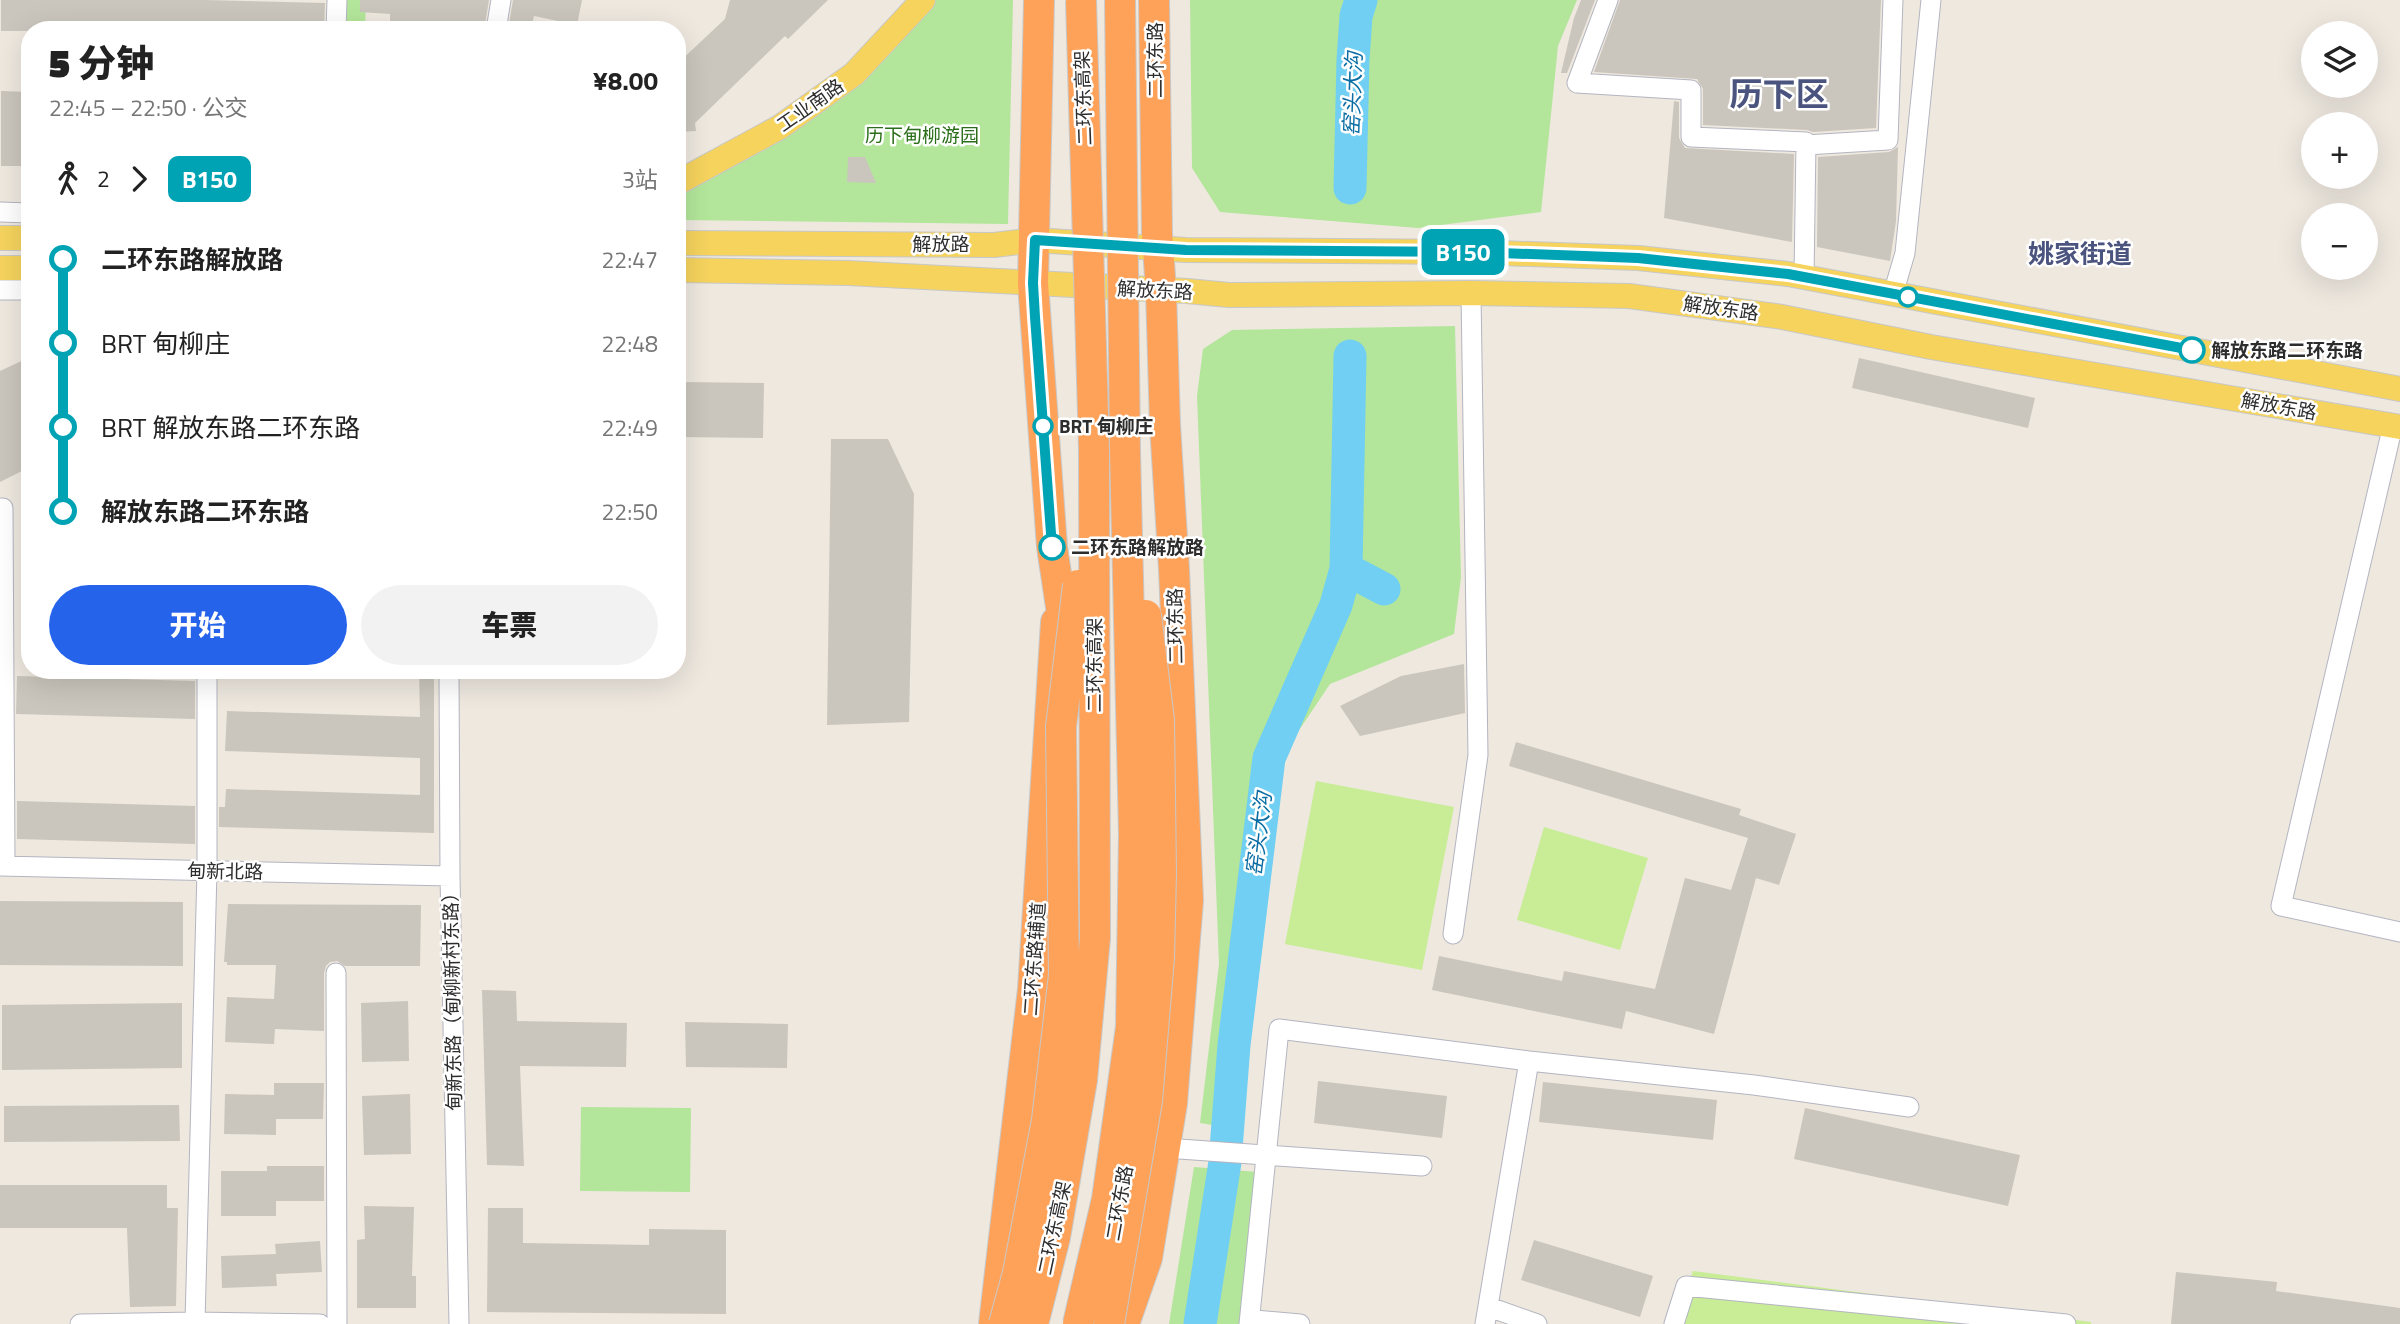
<!DOCTYPE html>
<html lang="zh">
<head>
<meta charset="utf-8">
<style>
  body { margin:0; font-family:"Titillium Web","Noto Sans SC",sans-serif; background:#f2f2f2; color:#222; height:100vh; display:flex; flex-direction:column; font-size:26px; white-space:nowrap }
  * { box-sizing:border-box; margin:0 }
  p { font-size:23px; color:#767676 }
  .icon { flex:none; width:38px; height:38px; fill:none; stroke:currentColor; stroke-width:2; stroke-linecap:round; stroke-linejoin:round }
  .map { position:relative; flex:1; overflow:hidden }
  .side { position:absolute; left:21px; top:21px; width:665px; height:658px; display:flex; flex-direction:column; background:#fff; border-radius:28px; box-shadow:0 7px 28px #0002 }
  .side>* { flex:none }
  .badge { padding:0 14px; border-radius:10px; font-size:24px; line-height:46px }
  .controls { position:absolute; left:2301px; top:21px; display:grid; gap:14px }
  .controls a { display:grid; place-items:center; width:77px; height:77px; border-radius:50%; background:#fff; box-shadow:0 7px 28px #0002; font-size:35px }
  .map>.badge { position:absolute; translate:-50% -50%; box-shadow:0 0 0 4px #fff }
  .legs { display:flex; align-items:center; gap:10px; height:77px; padding:0 28px; font-size:23px }
  .legs p { margin-inline-start:auto }
  .summary { display:flex; align-items:center; justify-content:space-between; height:119px; padding:0 28px }
  h1 { font-size:38px; font-weight:800; line-height:52px }
  .action { display:flex; gap:14px; margin-top:auto; padding:14px 28px }
  .action a { flex:1; height:80px; border-radius:42px; background:#2563eb; color:#fff; font-size:28px; font-weight:800; line-height:80px; text-align:center }
  .action a+a { background:#f2f2f2; color:#222 }
  ul { padding:0 28px; list-style:none }
  li { display:flex; align-items:center; gap:24px; height:84px; font-size:26px }
  li i { display:grid; place-items:center; width:10px; height:100%; margin:0 9px; background:currentColor }
  li i::after { content:''; width:18px; height:18px; margin:-9px; border:5px solid; border-radius:50%; background:#fff }
  li p { margin-inline-start:auto }
  li:first-child i { background:linear-gradient(#0000 50%,currentColor 0) }
  li:last-child i { background:linear-gradient(currentColor 50%,#0000 0) }
  .map>svg:first-child { display:block }
  .green { fill:#b3e69a }
  .pitch { fill:#c8ed96 }
  .lines { fill:none; stroke-linecap:round; stroke-linejoin:round }
  .river { stroke:#70cff2; stroke-width:33 }
  .building { fill:#cac6bd }
  .minor-casing { stroke:#b3b5c0; stroke-width:21 }
  .major-casing { stroke:#c8c8c8; stroke-width:26 }
  .highway-casing { stroke:#c8c8c8; stroke-width:32 }
  .minor { stroke:#fff; stroke-width:19 }
  .major { stroke:#f5d35d; stroke-width:24 }
  .highway { stroke:#ffa259; stroke-width:30 }
  .highway-bridge-casing { stroke:#c8c8c8; stroke-width:32; stroke-linecap:butt }
  .highway-bridge { stroke:#ffa259; stroke-width:30 }
  .line-1-casing { stroke:#fff; stroke-width:16 }
  .line-1 { stroke:#00a3b4; stroke-width:10 }
  .stop-1-dot { fill:#fff; stroke:#00a3b4; stroke-width:3.5 }
  .labels { text-anchor:middle; stroke-width:5; stroke-linejoin:round; paint-order:stroke }
  .street-label { font-size:19px; fill:#2d2d2d; stroke:#fff }
  .park-label { font-size:19px; fill:#2a6e19; stroke:#fff }
  .stop-label { font-size:19px; font-weight:bold; fill:#2d2d2d; stroke:#fff; text-anchor:start }
  .water-label { font-size:21px; font-style:italic; fill:#0a6da4; stroke:#fff }
  .district-label { font-size:26px; font-weight:bold; fill:#4b547f; stroke:#fff }
  .town-label { font-size:33px; font-weight:bold; fill:#4b547f; stroke:#fff }
</style>
</head>
<body>
<div class="map">
<svg width="2400" height="1324" viewBox="0 0 2400 1324">
  <rect width="100%" height="100%" fill="#eee8df"/>
  <path class="green" d="M343,0H366L365,30H342Z
    M929,0H1013L1008,224L677,220V185L782,131Z
    M1190,0H1577L1558,46L1541,212L1418,228L1220,212L1192,168Z
    M1455,326L1461,577L1454,634L1330,684L1279,760L1259,757L1237,1129L1200,1123L1219,964L1197,396L1203,349L1232,330Z
    M581,1107L691,1108L690,1192L580,1191Z
    M1194,1167L1258,1172L1239,1324H1169Z"/>
  <path class="pitch" d="M1316,781L1454,807L1422,970L1285,944Z
    M1544,827L1648,858L1620,950L1517,920Z
    M1693,1271L2091,1322V1324H1672Z"/>
  <g class="lines">
    <path class="river" d="M1350,188L1353,60L1356,16L1361,0
      M1346,569L1384,589
      M1200,1324L1225,1162L1234,1045L1269,758L1336,605L1346,569L1350,356"/>
  </g>
  <path class="building" d="M1,0H206L325,3L324,30L1,31Z
    M360,0H489L484,30H390V14L360,12Z
    M513,0H582L577,25L534,16L531,30H508Z
    M730,0H828L788,39L785,36L695,123L696,131L677,132V64L725,19Z
    M1581,0H1595L1567,73H1561L1574,18Z
    M1620,0H1881L1876,128L1813,132L1807,130L1703,125V89L1697,79L1594,72Z
    M1,91L30,92V166H1Z
    M1674,101L1679,102V138L1685,148L1794,154L1792,242L1664,218Z
    M1898,147L1896,221L1890,261L1817,247L1818,157L1889,152Z
    M848,157H865L876,183L847,182Z
    M30,357V467L0,482V371Z
    M1859,358L2035,398L2028,428L1852,388Z
    M677,382L764,383L763,438L677,437Z
    M831,439H888L914,494L909,722L827,725Z
    M1464,664L1465,713L1360,736L1340,706L1401,676Z
    M419,670H434V833L219,827V807H225L226,789L420,795V758L225,751L227,711L420,717Z
    M17,676L195,681V719L16,714Z
    M1516,742L1741,809L1739,815L1796,834L1779,885L1756,878L1714,1034L1626,1011L1622,1029L1432,990L1439,956L1562,981L1564,971L1655,989L1685,878L1731,890L1748,838L1509,766Z
    M17,801L195,806V844L17,839Z
    M0,901L183,902V966L0,965Z
    M228,904L421,905L420,966H345L337,961L330,962L326,966L324,973V1031L275,1029L274,1044L225,1042L227,997L274,999L276,965H227V962H224Z
    M482,990L516,991L517,1021L627,1023L626,1067L520,1066L524,1166L487,1165Z
    M408,1001L409,1061L362,1062L361,1003Z
    M182,1003V1068L2,1070V1005Z
    M685,1022L788,1024L787,1068L686,1067Z
    M1318,1081L1447,1096L1442,1138L1314,1123Z
    M1543,1082L1717,1100L1713,1140L1539,1122Z
    M274,1083H324L323,1119H276V1135L224,1134L225,1094L274,1095Z
    M410,1094L411,1154L364,1155L362,1096Z
    M179,1105L180,1141L4,1142V1106Z
    M1805,1108L2020,1155L2008,1206L1794,1159Z
    M267,1166H324V1201H276V1216H221V1171H267Z
    M0,1185H167V1208H178L176,1306L130,1307L127,1228H0Z
    M364,1206L414,1207L412,1276H416V1308H357V1240L365,1239Z
    M488,1208H523V1243L649,1245V1229L726,1230V1314L487,1312Z
    M1534,1240L1653,1276L1640,1317L1521,1280Z
    M320,1241L322,1272L276,1274L277,1286L222,1288L221,1256L276,1254L275,1244Z
    M2176,1272L2277,1282L2276,1291L2400,1308V1324H2171Z"/>
  <g class="lines">
    <g class="minor-casing">
      <path id="minor" d="M1608,0L1577,83L1691,90V137L1806,142L1804,277
        M336,30L337,0
        M496,30L501,0
        M1806,145L1888,140L1893,0
        M0,212L30,213
        M0,290H30
        M1893,294L1905,253L1931,0
        M2393,425L2281,906L2400,932
        M0,508H3L5,866
        M449,670L450,876L459,1324
        M0,866L450,876
        M1453,934L1478,755L1471,293
        M336,973L337,1324
        M1529,1061L1754,1085L1909,1107
        M1165,1148L1422,1166
        M1489,1307L1537,1324
        M1255,1320L1300,1324
        M195,1322L207,871V670
        M80,1324L195,1322L320,1324
        M1249,1324L1279,1029L1529,1061L1485,1324
        M1674,1324L1686,1286L2066,1324"/>
    </g>
    <g class="major-casing">
      <path id="major" d="M677,183L780,127L854,74L923,0
        M0,238H30
        M677,243L994,245L1035,240L1186,250L1474,252L1638,258L1788,274L2400,389
        M0,268H30
        M677,270L848,273L1187,291L1229,295L1471,293L1629,296L1782,317L1931,347L2400,427"/>
    </g>
    <g class="highway-casing">
      <path id="highway" d="M1039,0L1033,283L1052,547L1067,647
        M994,1324L1033,989L1056,622
        M1124,1324L1147,1258L1172,1103L1188,900L1174,569L1165,425L1161,290L1157,234L1154,0"/>
    </g>
    <use href="#minor" class="minor"/>
    <use href="#major" class="major"/>
    <use href="#highway" class="highway"/>
    <g class="highway-bridge-casing">
      <path id="highway-bridge" d="M1004,1324L1018,1273L1047,1120L1064,975L1061,727L1078,585
        M1033,1324L1055,1237L1082,1080L1095,938L1094,449L1081,0
        M1078,1324L1107,1199L1131,1027L1134,833L1125,451L1120,0
        M1109,1324L1147,1101L1159,958L1161,874L1159,720L1146,615"/>
    </g>
    <use href="#highway-bridge" class="highway-bridge"/>
  </g>
  <g class="lines">
    <g class="line-1-casing">
      <path id="line-1" d="M1052,547L1035,317L1033,283L1035,240L1186,250L1474,252L1638,258L1788,274L2192,350"/>
    </g>
    <use href="#line-1" class="line-1"/>
  </g>
  <g class="stop-1-dot">
    <circle cx="1908" cy="297" r="9"/>
    <circle cx="2192" cy="350" r="12"/>
    <circle cx="1043" cy="426" r="9"/>
    <circle cx="1052" cy="547" r="12"/>
  </g>
  <g class="labels">
    <g class="street-label">
      <text transform="translate(1155 60) rotate(-90)" y="7">二环东路</text>
      <text transform="translate(1083 98) rotate(-92)" y="7">二环东高架</text>
      <text transform="translate(810 105) rotate(-35)" y="7">工业南路</text>
      <text x="941" y="251">解放路</text>
      <text transform="translate(1155 290) rotate(3)" y="7">解放东路</text>
      <text transform="translate(1721 308) rotate(8)" y="7">解放东路</text>
      <text transform="translate(2279 406) rotate(10)" y="7">解放东路</text>
      <text transform="translate(1175 626) rotate(-91)" y="7">二环东路</text>
      <text transform="translate(1094 665) rotate(-90)" y="7">二环东高架</text>
      <text transform="translate(225 871) rotate(1)" y="7">甸新北路</text>
      <text transform="translate(1034 959) rotate(-86)" y="7">二环东路辅道</text>
      <text transform="translate(452 997) rotate(-91)" y="7">甸新东路（甸柳新村东路）</text>
      <text transform="translate(1119 1203) rotate(-80)" y="7">二环东路</text>
      <text transform="translate(1054 1228) rotate(-78)" y="7">二环东高架</text>
    </g>
    <g class="park-label">
      <text x="922" y="142">历下甸柳游园</text>
    </g>
    <g class="stop-label">
      <text x="2211" y="357">解放东路二环东路</text>
      <text x="1059" y="433">BRT 甸柳庄</text>
      <text x="1071" y="554">二环东路解放路</text>
    </g>
    <g class="water-label">
      <text transform="translate(1353 94) rotate(-88)" y="7">窑头大沟</text>
      <text transform="translate(1259 834) rotate(-83)" y="7">窑头大沟</text>
    </g>
    <g class="district-label">
      <text x="2080" y="263">姚家街道</text>
    </g>
    <g class="town-label">
      <text x="1779" y="106">历下区</text>
    </g>
  </g>
</svg>
<div class="controls">
<a><svg class="icon" aria-label="layers" viewBox="0 0 24 24"><path d="M12 4l9 5-9 5-9-5zM3 14l9 5 9-5"/></svg></a>
<a>+</a>
<a>−</a>
</div>
<b class="badge" style="left:1463px;top:252px;background:#00a3b4;color:#fff">B150</b>
<section class="side">
<div class="summary"><div><h1>5 分钟</h1><p>22:45 – 22:50 · 公交</p></div><b>¥8.00</b></div>
<div class="legs"><svg class="icon" aria-label="walk" viewBox="0 0 24 24"><circle cx="13" cy="4" r="2"/><path d="M13 8l-2 6 4 7M11 14l-3 7M7 12l3-4h3l4 4"/></svg>2<svg class="icon" aria-label="forward" viewBox="0 0 24 24"><path d="M9 5l7 7-7 7"/></svg><b class="badge" style="background:#00a3b4;color:#fff">B150</b><p>3站</p></div>
<ul>
<li><i style="color:#00a3b4"></i><b>二环东路解放路</b><p>22:47</p></li>
<li><i style="color:#00a3b4"></i><span>BRT 甸柳庄</span><p>22:48</p></li>
<li><i style="color:#00a3b4"></i><span>BRT 解放东路二环东路</span><p>22:49</p></li>
<li><i style="color:#00a3b4"></i><b>解放东路二环东路</b><p>22:50</p></li>
</ul>
<div class="action"><a>开始</a><a>车票</a></div>
</section>
</div>
</body>
</html>
